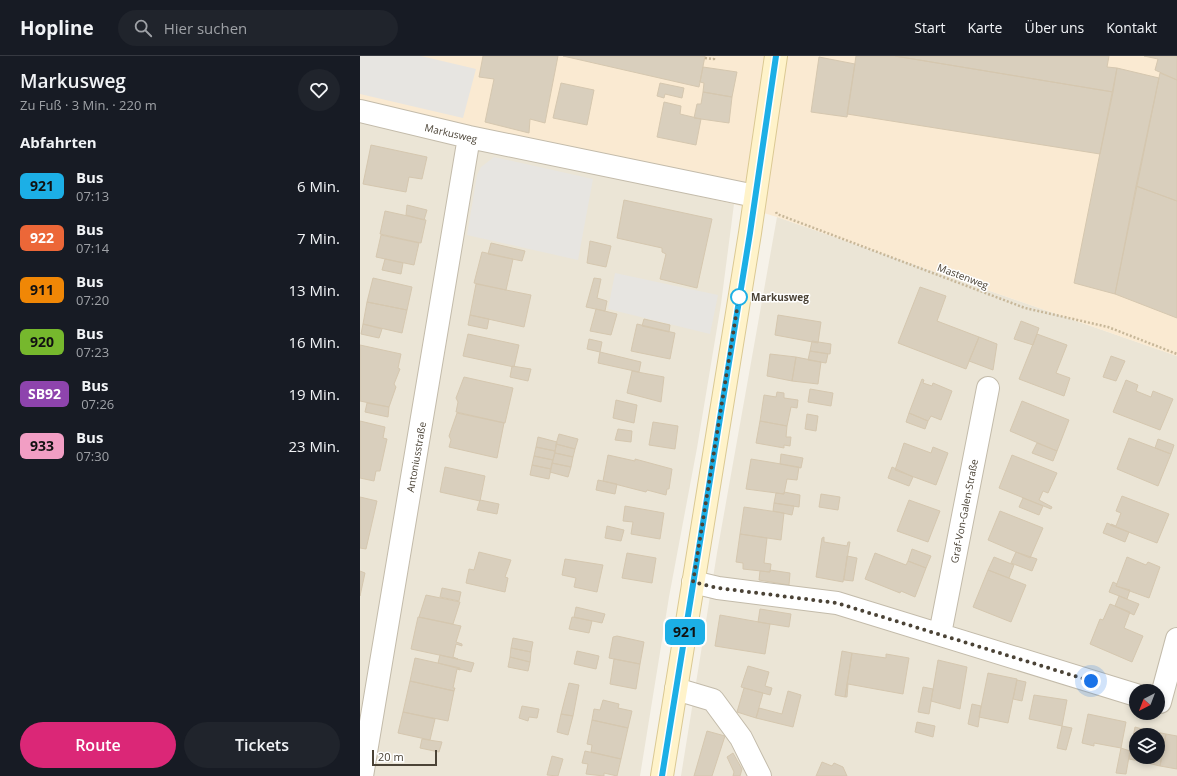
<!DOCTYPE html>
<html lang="de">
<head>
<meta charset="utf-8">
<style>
  body { margin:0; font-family:"Open Sans",sans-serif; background:#20242c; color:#f1f3f6; height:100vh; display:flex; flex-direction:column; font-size:15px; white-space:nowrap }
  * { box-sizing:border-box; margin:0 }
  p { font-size:13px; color:#9ea1a6 }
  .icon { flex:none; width:22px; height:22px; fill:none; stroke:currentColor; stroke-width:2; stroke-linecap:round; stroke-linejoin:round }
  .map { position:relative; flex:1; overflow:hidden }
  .side { display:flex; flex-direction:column; background:#171b24; width:360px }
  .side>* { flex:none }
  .badge { padding:0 8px; border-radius:6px; font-size:14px; line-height:26px }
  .needle { width:26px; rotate:222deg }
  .tools { position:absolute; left:769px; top:628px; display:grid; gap:8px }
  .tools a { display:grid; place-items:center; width:36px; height:36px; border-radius:50%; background:#171b24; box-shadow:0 2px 6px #0003; font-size:20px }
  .scale { position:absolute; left:12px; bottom:10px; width:65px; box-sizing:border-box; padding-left:4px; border:2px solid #4b4336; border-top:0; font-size:11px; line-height:14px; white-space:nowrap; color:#4b4336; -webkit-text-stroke:3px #fff; paint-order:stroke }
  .you { position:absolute; width:20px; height:20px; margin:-10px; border:3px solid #fff; border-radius:50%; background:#1a73e8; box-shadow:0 0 0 6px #1a73e833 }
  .map>.badge { position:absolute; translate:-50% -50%; box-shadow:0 0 0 2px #fff }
  h2 { padding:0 20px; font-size:15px; line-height:36px }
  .round { display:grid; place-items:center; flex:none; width:42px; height:42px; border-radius:21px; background:#20242c }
  .headline { display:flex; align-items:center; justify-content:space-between; height:68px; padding:0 20px }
  h1 { font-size:19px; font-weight:600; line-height:30px }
  .primary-button { display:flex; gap:8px; margin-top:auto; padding:8px 20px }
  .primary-button a { flex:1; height:46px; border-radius:24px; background:#db2777; color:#fff; font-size:16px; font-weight:600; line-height:46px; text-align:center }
  .primary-button a+a { background:#20242c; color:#f1f3f6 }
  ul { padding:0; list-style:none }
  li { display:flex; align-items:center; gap:12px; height:52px; padding:0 20px }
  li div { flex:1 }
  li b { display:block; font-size:15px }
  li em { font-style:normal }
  li .badge { min-width:44px; font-weight:700; text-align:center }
  header { display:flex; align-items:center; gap:24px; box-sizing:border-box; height:56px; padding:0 20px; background:#171b24; border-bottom:1px solid #363941 }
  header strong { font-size:19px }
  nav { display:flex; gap:22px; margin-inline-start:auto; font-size:14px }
  .search { width:280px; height:36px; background:#20242c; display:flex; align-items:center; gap:10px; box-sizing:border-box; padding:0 14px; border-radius:22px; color:#9ea1a6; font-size:15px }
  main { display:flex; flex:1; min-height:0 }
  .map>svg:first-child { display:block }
  .residential { fill:#ebe5d6; fill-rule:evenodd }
  .commercial { fill:#faead2 }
  .parking { fill:#e7e5e1 }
  .building { fill:#d9cfbd; stroke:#d5c7af }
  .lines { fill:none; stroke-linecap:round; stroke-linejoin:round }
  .street-casing { stroke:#c3bbaa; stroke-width:24 }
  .secondary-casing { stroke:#dbc993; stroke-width:24 }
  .path { stroke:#c7b799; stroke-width:2.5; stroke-dasharray:2 2; stroke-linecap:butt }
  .street { stroke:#fff; stroke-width:22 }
  .secondary { stroke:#fff3ca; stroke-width:22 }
  .line-casing { stroke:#fff; stroke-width:9 }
  .line { stroke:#1cafe6; stroke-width:6 }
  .walk { stroke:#4b4336; stroke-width:4; stroke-dasharray:0 7.2 }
  .stop-dot { fill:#fff; stroke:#1cafe6; stroke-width:2 }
  .labels { text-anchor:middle; stroke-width:3; stroke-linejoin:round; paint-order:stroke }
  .street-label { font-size:10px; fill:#4b4336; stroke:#fff }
  .stop-label { font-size:10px; font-weight:bold; fill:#4b4336; stroke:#fff; text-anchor:start }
</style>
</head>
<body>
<header>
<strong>Hopline</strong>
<div class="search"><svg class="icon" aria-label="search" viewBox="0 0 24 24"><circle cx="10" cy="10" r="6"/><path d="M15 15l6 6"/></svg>Hier suchen</div>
<nav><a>Start</a><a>Karte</a><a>Über uns</a><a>Kontakt</a></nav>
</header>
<main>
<section class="side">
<div class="headline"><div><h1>Markusweg</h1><p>Zu Fuß · 3 Min. · 220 m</p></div><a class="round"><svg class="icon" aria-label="heart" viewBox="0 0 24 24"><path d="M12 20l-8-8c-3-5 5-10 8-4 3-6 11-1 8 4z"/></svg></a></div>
<h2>Abfahrten</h2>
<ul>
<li><span class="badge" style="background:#1cafe6;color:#111">921</span><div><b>Bus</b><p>07:13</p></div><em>6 Min.</em></li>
<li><span class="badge" style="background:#ec6738;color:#fff">922</span><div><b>Bus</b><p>07:14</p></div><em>7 Min.</em></li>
<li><span class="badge" style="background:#f08706;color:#111">911</span><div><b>Bus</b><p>07:20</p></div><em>13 Min.</em></li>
<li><span class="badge" style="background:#76b82d;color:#111">920</span><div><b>Bus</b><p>07:23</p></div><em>16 Min.</em></li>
<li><span class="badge" style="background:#8e44ad;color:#fff">SB92</span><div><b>Bus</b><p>07:26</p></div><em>19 Min.</em></li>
<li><span class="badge" style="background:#f29ec4;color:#111">933</span><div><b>Bus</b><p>07:30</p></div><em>23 Min.</em></li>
</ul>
<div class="primary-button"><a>Route</a><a>Tickets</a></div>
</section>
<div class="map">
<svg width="817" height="720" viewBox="0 0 817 720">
  <rect width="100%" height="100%" fill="#f6f2e9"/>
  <path class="residential" d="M0,66L374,148L361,248L337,392L309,541L280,720H0Z
    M417,161L817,300V720H321L357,497ZM776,635H798V657H776ZM776,679H798V701H776Z"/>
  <path class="commercial" d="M0,0H817V300L417,161L374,148L0,66Z"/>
  <path class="parking" d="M0,0H61L116,13L103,62L0,38Z
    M134,101L233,123L218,204L107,179L117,119L121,111Z
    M255,217L358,239L350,278L248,253Z"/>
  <path class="building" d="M123,0H198L185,67L170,63L169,77L125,66L134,23L119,21Z
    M203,0H345L339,31Z
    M496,0H535L753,36L740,98L487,58Z
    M535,0H749L747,11L757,12L753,36Z
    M784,0H817V24L795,14L798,3Z
    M459,1L495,8L487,61L451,56Z
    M343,11L377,16L372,41L343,36L344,27L340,26Z
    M757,12L799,22L755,238L714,227Z
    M800,17L817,24V145L776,130Z
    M201,27L234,34L227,69L193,62Z
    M300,27L324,32L322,42L305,38L304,42L297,40Z
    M343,36L372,41L369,67L334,62L337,48H341Z
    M304,46L321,50L320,58L341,63L336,89L297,81Z
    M11,89L67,101L62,123L49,121L46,136L3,128Z
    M776,130L817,145V262L755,238Z
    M264,144L352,163L337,232L300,223L306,198L302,196V192L257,182Z
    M47,149L67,154L64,164L46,159Z
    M25,155L66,164L61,187L20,178Z
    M21,179L59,187L54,209L16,201Z
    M230,185L251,190L246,211L227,207Z
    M131,187L165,195L162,205L128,198Z
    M122,196L153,203L146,234L114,227Z
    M25,203L43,207L41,218L22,214Z
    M13,222L52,231L47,254L7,246Z
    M234,222L241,223L237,242L247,245L245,255L226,251Z
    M116,228L171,239L164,271L110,259Z
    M560,231L586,240L577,265L619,281L606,313L538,287Z
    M7,246L47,254L42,277L3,268Z
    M236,253L257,258L251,279L230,275Z
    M110,259L129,263L127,273L108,269Z
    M418,259L461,266L458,287L415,279Z
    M284,263L310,269L309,276L282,270Z
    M661,265L679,272L673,289L654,283Z
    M3,268L22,273L19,282L1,278Z
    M277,268L315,277L310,303L271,295Z
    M108,278L159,289L154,311L103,300Z
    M677,278L707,289L696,317L710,322L704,340L659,323Z
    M619,281L637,288L633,314L609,305Z
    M229,283L242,286L240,296L227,293Z
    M452,285L471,288L470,298L450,295Z
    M0,289L41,298L38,312L40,313L34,328L36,331L29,351L0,345Z
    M450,295L468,298L466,307L448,304Z
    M240,296L281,306L279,316L238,307Z
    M410,298L436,301L432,325L407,320Z
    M751,300L765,305L756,325L743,321Z
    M436,301L461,306L458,328L432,325Z
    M152,310L171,313L168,325L150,321Z
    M272,315L304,321L301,346L267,337Z
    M104,321L153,332L145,367L96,356L98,346L96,342Z
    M562,323L564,324L563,327L572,330L573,327L592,335L581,364L571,360L568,365L549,357Z
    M766,324L778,329L776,335L791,341L793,335L813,343L800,374L753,356Z
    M450,333L473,337L471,350L448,346Z
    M417,336L424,337V342L438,344L437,352L431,351L427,370L400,365L404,339L416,341Z
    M256,344L277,349L274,367L253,362Z
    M662,345L709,364L697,395L650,375Z
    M7,347L29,351L28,361L5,356Z
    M97,357L144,367L137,402L89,391L91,384L89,380Z
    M549,357L568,365L565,373L546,366Z
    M447,358L458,360L456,375L445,373Z
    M0,365L25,371L23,382L27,383L20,415H16L14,425L0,422Z
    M400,365L427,370L426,381H431L430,390L424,389V392L396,387Z
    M293,366L318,370L315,393L289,389Z
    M258,373L272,375L271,386L255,384Z
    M199,378L218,383L215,393L196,388Z
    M178,381L197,386L195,395L176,391Z
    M769,382L811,398L798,430L757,413Z
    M798,383L814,389L811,398L795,392Z
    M544,387L571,397L573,391L588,397L576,429L535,414Z
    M677,387L697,395L693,405L672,397Z
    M196,388L215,393L213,401L195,397Z
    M176,391L195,395L193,404L174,400Z
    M195,397L213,401L211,411L192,407Z
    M421,398L443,402L441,412L420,408Z
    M248,399L275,405V403L312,413L309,433H307L306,439L287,434L286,436L243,425Z
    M652,399L697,417L688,437L683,435L679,444L692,451L691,453L639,432Z
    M174,400L193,404L191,413L172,409Z
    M391,403L439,411L437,424L427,423L424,438L386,433Z
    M192,407L211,411L208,421L190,416Z
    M172,409L191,413L189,423L170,419Z
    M85,411L125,420L120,445L80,436Z
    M532,411L553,421L549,430L528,422Z
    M238,424L257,428L255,438L236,434Z
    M424,436L440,439L439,451L414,447L416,437L424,438Z
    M461,438L480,441L478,454L459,451Z
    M762,440L809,458L797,487L750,469L751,468L756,470L761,457L756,455Z
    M0,441L17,445L6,493L0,492Z
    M663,442L683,450L679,459L659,451Z
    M120,444L139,448L137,458L117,454Z
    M549,444L580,455L568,486L537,475Z
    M414,447L434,450L432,459L413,455Z
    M265,450L304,457L300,483L271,478L273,466L263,465Z
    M384,451L424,457L421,484L380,478Z
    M640,455L683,472L670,502L628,484Z
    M747,467L769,476L765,486L743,477Z
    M247,470L264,474L261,485L245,482Z
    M380,478L407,482L404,507L411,508L410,516L383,513V507L376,506Z
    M464,481V486L487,490L488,486H490L483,526L456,521L462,482Z
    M552,493L571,500L566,512L548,505Z
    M119,496L151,504L145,521L148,522L145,536L106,527L109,513L114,514Z
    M656,496L677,503L672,515L651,507Z
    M267,497L296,502L292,527L262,522Z
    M515,497L546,509L548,505L566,512L555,541L541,535L540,537L505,523Z
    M487,500L497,502L493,525L484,524Z
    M634,501L654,509L649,522L628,514Z
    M767,501L786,509L788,506L800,511L789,542L756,530Z
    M205,503L243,509L237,536L214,531L216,522L202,519Z
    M410,514L430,517L429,529L399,524L400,515L410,516Z
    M628,514L666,529L651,566L613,551Z
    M0,515L5,517L0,540Z
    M753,526L757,528L756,530L770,534L767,543L749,536Z
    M82,532L101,536L99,545L80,541Z
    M66,539L100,546L93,568L59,561Z
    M759,540L779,548L774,559L755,550Z
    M750,548L770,556L764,572L783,580L772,606L730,588L740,563L743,564Z
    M216,551L245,558L242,567L214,561Z
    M400,553L431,558L429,571L398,566Z
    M360,559L410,568L405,598L355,590Z
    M58,561L101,570L96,586L102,588V590L96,588L93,601L98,603L51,593Z
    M212,561L232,565L229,577L209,573Z
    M257,580L284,586L280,608L249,602L253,581Z
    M153,582L173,586L171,596L151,592Z
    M151,592L171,596L170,606L150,601Z
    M217,595L239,600L236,613L214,608Z
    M482,595L492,597L485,641L475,639Z
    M492,597L526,602V598L549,602L543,638L488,628L487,641H485Z
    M80,599L114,607L111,616L78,607Z
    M150,601L170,606L168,615L148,611Z
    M55,602L100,612V614L97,613L93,632H95L94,635L50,625Z
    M254,603L280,608L276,633L250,628Z
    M578,604L607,611L600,653L571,645Z
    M388,610L409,616L405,630L412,632L410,639L381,631Z
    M628,617L657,623L648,667L619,661Z
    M657,624L666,626L662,645L653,643Z
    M50,625L94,635L88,665L43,656Z
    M209,627L219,629L213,660L201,658Z
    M563,631L573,633L569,658L558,656Z
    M384,632L403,637L396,662L377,656Z
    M428,635L441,639L433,671L396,662L399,652L422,658Z
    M674,639L707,644L702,670L669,663Z
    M243,644L259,648L258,652L272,655L268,672L232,664L234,653L240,654Z
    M612,648L621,650L618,671L608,668Z
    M162,650L179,653L177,662L169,661L168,665L159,662Z
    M43,656L75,663L70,684L38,677Z
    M201,658L213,660L208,679L197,676Z
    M728,658L766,666L761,692L734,687V690L722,687Z
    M232,664L268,672L261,703L231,696L232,689L227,688Z
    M557,666L575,670L573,681L555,676Z
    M702,670L712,672L706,694L697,692Z
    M775,671L786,674L784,679H776V701H780L779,705L769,703Z
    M786,674L806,678L800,710L779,705L780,701H798V679H784Z
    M347,675L365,680L352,720H334Z
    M806,678L817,680V713L800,710Z
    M62,683L82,686L79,696L60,692Z
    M761,692L770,695L766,718L756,717Z
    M225,695L261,703L257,720L244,717V720L226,718L228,708L222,707Z
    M373,697L382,713L380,720H373L374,716L367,701Z
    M192,700L203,703L198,720L187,719Z
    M462,706L472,710L474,707L483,711L487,720H456Z"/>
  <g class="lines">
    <g class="street-casing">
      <path id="street" d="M0,55L109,81L395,140
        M333,526L358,532L477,547L776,639
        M580,578L628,332
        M316,633L353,644L381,682L400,720
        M800,646L817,583
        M2,720L109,81"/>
    </g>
    <g class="secondary-casing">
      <path id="secondary" d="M302,720L390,177L416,0"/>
    </g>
    <path class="path" d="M345,2L354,3V0
      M416,156L417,158L665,252L748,271L817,298"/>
    <use href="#street" class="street"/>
    <use href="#secondary" class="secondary"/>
  </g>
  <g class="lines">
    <g class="line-casing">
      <path id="line" d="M302,720L390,177L416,0"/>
    </g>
    <use href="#line" class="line"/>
    <path class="walk" d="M379,241L333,526L358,532L477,547L731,625"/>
  </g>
  <circle class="stop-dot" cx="379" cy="241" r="8"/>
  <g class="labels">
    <g class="street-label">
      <text transform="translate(91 77) rotate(13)" y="4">Markusweg</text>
      <text transform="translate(603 220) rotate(21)" y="4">Mastenweg</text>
      <text transform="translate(56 401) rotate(-80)" y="4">Antoniusstraße</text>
      <text transform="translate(604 455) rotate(-79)" y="4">Graf-Von-Galen-Straße</text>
    </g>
    <g class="stop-label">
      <text x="391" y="245">Markusweg</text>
    </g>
  </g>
</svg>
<div class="tools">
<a><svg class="needle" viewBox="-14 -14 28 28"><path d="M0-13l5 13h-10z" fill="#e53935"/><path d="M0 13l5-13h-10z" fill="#9ea1a6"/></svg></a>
<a><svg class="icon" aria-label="layers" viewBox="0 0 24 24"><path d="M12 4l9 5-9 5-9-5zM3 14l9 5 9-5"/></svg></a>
</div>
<div class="scale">20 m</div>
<div class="you" style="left:731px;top:625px"></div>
<b class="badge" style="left:325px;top:576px;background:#1cafe6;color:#111">921</b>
</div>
</main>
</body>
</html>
